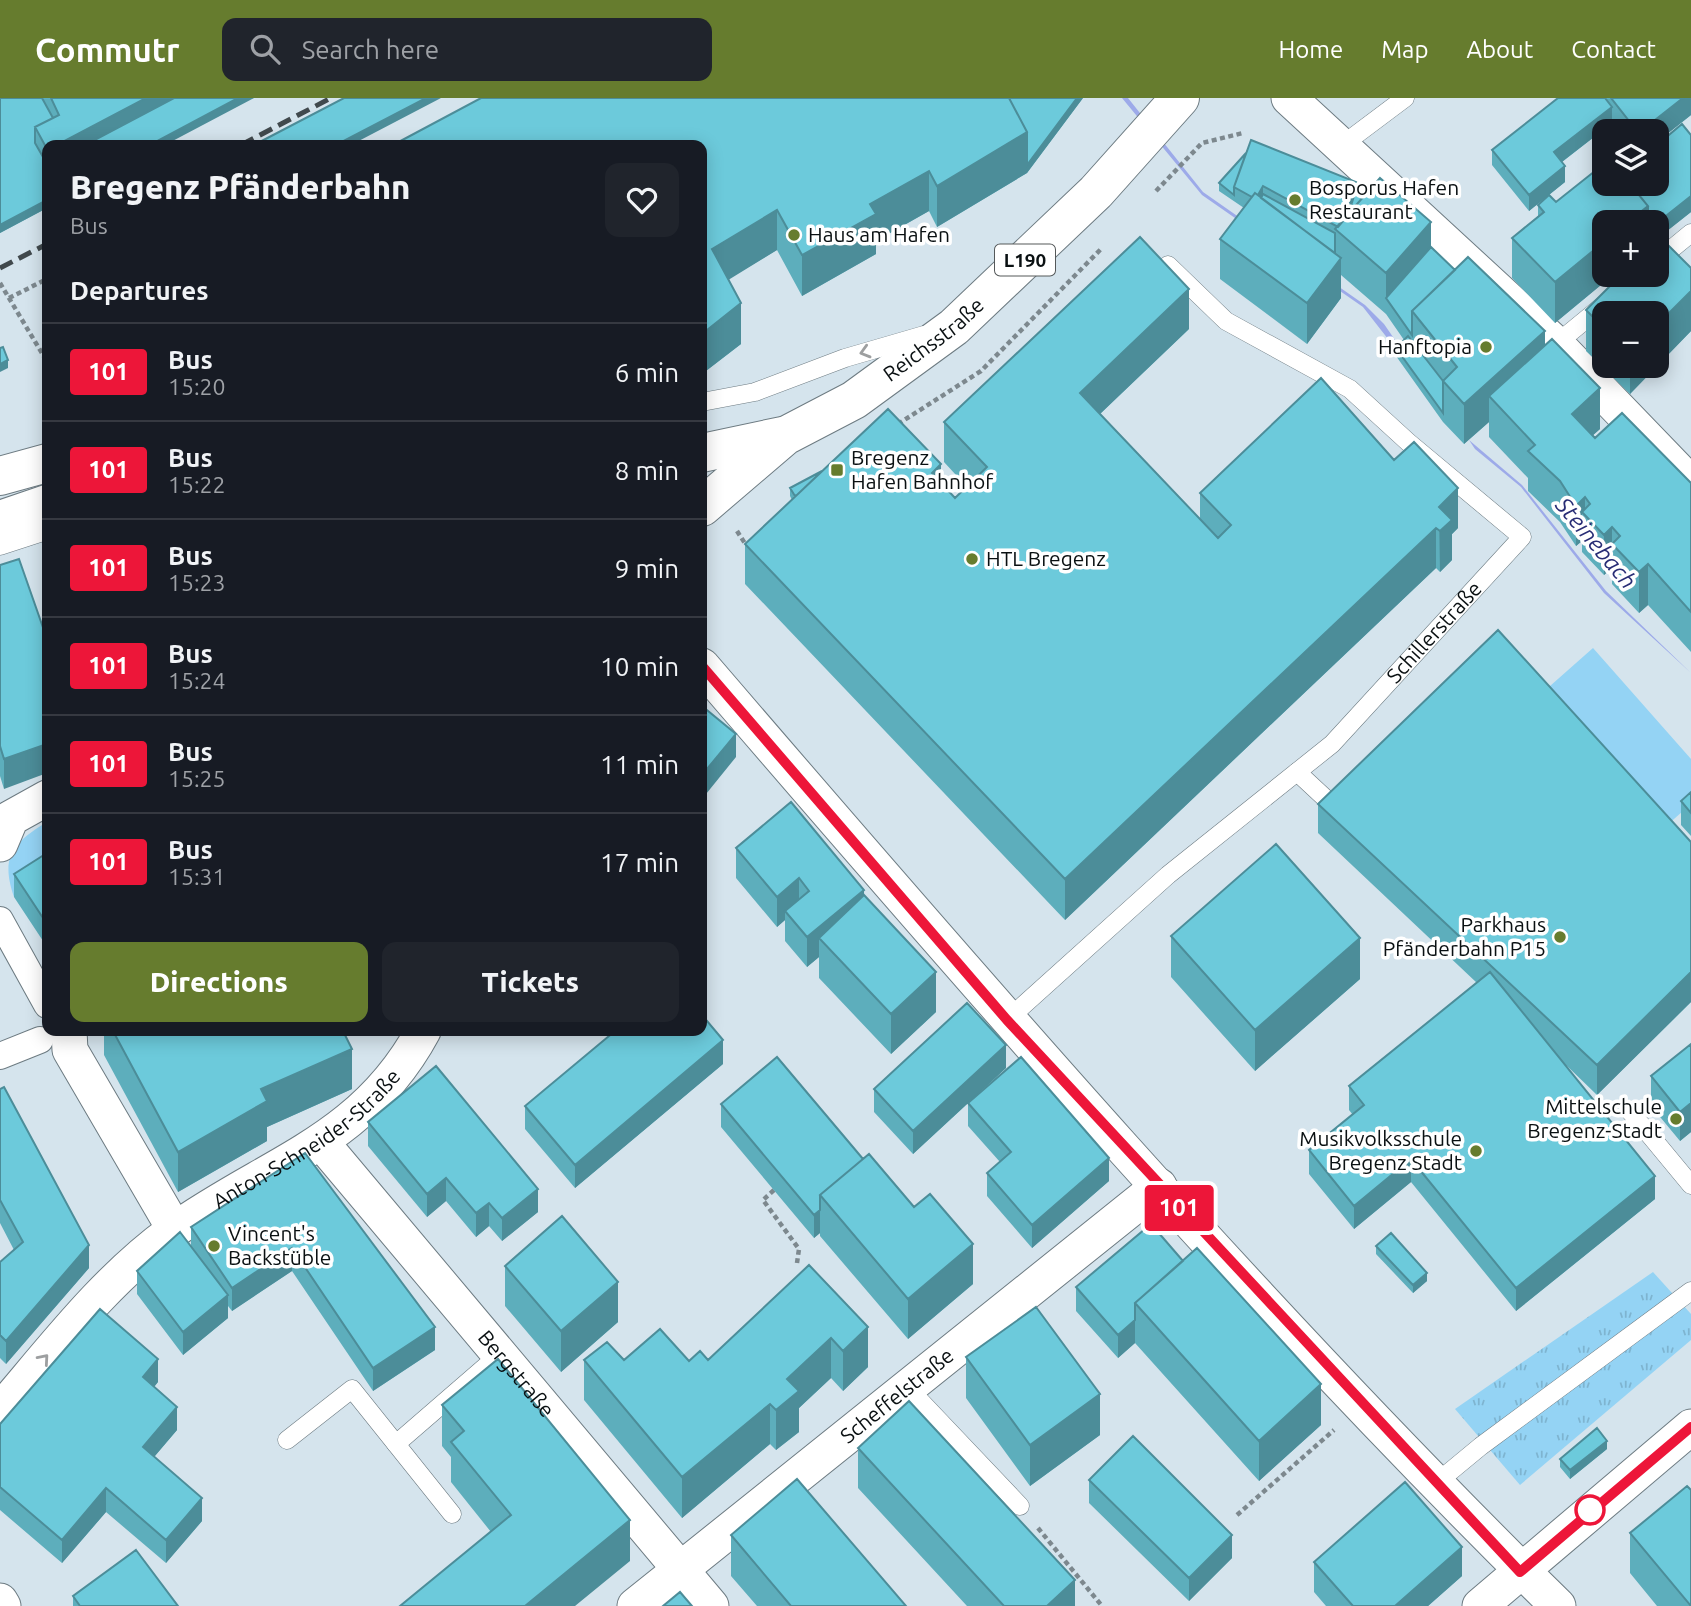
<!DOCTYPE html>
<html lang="en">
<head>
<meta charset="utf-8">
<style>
  body { margin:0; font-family:Ubuntu,sans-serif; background:#20242c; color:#f1f3f6; height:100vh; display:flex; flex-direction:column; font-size:26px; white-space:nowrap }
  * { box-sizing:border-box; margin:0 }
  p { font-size:23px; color:#9ea1a6 }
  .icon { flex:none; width:38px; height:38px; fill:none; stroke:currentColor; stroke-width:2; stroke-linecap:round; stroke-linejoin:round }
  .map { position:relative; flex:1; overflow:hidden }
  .drawer { position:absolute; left:42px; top:42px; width:665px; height:896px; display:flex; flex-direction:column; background:#171b24; border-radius:14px; box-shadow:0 4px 18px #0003 }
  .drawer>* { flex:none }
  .badge { padding:0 14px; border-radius:5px; font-size:24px; line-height:46px }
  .controls { position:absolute; left:1592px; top:21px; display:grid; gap:14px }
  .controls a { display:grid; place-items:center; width:77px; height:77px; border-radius:14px; background:#171b24; box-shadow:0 4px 18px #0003; font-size:35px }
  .map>.badge { position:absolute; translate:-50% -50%; box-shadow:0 0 0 4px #fff }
  h2 { padding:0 28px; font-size:26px; line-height:63px }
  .round { display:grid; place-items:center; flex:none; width:74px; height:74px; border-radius:14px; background:#20242c }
  .summary { display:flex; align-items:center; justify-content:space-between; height:119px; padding:0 28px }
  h1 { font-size:33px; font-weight:800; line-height:52px }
  .cta { display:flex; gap:14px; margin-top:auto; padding:14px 28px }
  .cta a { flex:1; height:80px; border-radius:14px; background:#667c2e; color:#fff; font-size:28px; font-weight:800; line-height:80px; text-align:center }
  .cta a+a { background:#20242c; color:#f1f3f6 }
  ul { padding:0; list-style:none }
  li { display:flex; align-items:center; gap:21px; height:98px; padding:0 28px; border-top:2px solid #363941 }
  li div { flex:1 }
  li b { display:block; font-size:26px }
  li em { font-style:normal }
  li .badge { min-width:77px; font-weight:700; text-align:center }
  header { display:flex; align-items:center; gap:42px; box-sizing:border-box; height:98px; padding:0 35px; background:#667c2e; color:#fff }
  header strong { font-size:33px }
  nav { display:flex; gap:38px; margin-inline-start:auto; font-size:24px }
  .search { width:490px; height:63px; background:#20242c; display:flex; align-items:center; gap:18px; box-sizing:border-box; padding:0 24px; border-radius:14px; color:#9ea1a6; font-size:26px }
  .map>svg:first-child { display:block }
  .green { fill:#94d3f4 }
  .park { fill:url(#park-tufts) }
  .water { fill:#9daae9 }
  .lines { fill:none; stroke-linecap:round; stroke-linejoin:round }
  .service-casing { stroke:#6d7b82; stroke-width:19 }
  .pedestrian-casing { stroke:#6d7b82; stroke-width:28 }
  .minor-casing { stroke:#6d7b82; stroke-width:37 }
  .primary-casing { stroke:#6d7b82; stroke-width:40 }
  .path { stroke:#7d888e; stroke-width:4.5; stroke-dasharray:5 3.5; stroke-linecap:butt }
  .service { stroke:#fff; stroke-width:18 }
  .pedestrian { stroke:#fff; stroke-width:26 }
  .minor { stroke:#fff; stroke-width:35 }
  .primary { stroke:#fff; stroke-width:38 }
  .rail { stroke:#41494d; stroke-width:5; stroke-dasharray:14 7; stroke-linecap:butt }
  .wall { fill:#5daebc; fill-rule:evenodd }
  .shaded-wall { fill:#4c8d99 }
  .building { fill:#6ccadb; stroke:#4c8d99; stroke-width:2 }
  .oneway { stroke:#9d9fa0 }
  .line-casing { stroke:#fff; stroke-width:16 }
  .line { stroke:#ed1639; stroke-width:10 }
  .poi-dot { fill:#667c2e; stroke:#fff; stroke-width:2.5 }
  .stop-dot { fill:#fff; stroke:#ed1639; stroke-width:3.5 }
  .labels { text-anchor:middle; stroke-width:7; stroke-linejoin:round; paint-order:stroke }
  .shield { fill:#fff; stroke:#545859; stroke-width:2 }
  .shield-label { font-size:19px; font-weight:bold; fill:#0a1012 }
  .poi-label { font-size:21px; fill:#0a1012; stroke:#fff; text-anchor:start }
  .street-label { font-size:21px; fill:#0a1012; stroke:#fff }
  .water-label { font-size:23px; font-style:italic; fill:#282d75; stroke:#fff }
</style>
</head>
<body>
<header>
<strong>Commutr</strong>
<div class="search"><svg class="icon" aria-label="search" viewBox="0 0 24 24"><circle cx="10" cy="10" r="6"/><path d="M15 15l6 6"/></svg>Search here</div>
<nav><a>Home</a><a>Map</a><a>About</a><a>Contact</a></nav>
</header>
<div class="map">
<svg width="1691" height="1508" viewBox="0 0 1691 1508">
  <defs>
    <pattern id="park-tufts" width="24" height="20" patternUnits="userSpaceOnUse" patternTransform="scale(1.75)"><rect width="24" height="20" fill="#94d3f4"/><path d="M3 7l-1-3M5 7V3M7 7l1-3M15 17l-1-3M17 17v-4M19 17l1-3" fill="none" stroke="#7eb4d0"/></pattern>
  </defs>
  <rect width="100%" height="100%" fill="#d5e4ed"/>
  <path class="green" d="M1593,550L1691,661V706L1531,847L1411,711Z
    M47,724V778L14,799C0,758 13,745 47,724Z"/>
  <path class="park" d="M1653,1174L1691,1216V1242L1520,1387L1455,1311Z"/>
  <path class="water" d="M1122,0H1128L1203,94L1365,207L1384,226L1402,252L1399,255L1363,209L1202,97Z
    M1469,342L1522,387L1606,493L1691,575L1604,495L1521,389L1475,351Z"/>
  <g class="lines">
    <g class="service-casing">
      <g id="service">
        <path d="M1341,48L1405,0"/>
        <path d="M1657,163L1691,135"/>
        <path d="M1556,246L1640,177"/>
        <path d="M702,304L755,294L845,260L924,237"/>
        <path d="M0,448L43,434L47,428"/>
        <path d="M1297,674L1340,714"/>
        <path id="s1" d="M1007,922L1168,777L1332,646L1522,439L1408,344L1350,291L1226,223L1168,167"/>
        <path d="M1629,1012L1691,1087"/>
        <path d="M909,1291L1020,1408"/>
        <path d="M287,1342L352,1291L396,1346L500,1256"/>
        <path d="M396,1346L452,1416"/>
        <path d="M1435,1386L1481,1348L1691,1193"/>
      </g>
    </g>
    <g class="pedestrian-casing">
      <path id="pedestrian" d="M0,822L47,907
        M0,958L40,942"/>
    </g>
    <g class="minor-casing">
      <g id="minor">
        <path d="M1289,0L1556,246L1691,386"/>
        <path d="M702,568C978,889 1256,1211 1558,1508"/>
        <path d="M0,746L11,720L47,700"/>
        <path d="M69,933L70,952L175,1132"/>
        <path id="s2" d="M321,1044L711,1508"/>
        <path id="s3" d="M0,1313C53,1251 106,1181 173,1133C268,1065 363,1044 423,933"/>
        <path d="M0,1503L3,1508"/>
        <path id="s4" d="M635,1508L1159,1088"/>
        <path d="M1480,1508L1691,1329"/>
      </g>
    </g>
    <g class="primary-casing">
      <g id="primary">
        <path d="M702,355L782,338"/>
        <path d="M0,378L47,365"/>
        <path id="s5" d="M702,409L785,338L854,302L954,229L1096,94L1180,0"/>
        <path d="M0,422L47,406"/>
      </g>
    </g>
    <path class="path" d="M1156,93L1202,45L1243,35
      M0,185L46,262L47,279
      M9,200L47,181
      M898,326L981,273L1102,150
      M737,433L746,447
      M774,1092L763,1102L799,1151L797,1165
      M1237,1417L1334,1332
      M1038,1430L1102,1508"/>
    <use href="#service" class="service"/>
    <use href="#pedestrian" class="pedestrian"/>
    <use href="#minor" class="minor"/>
    <use href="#primary" class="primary"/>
    <path class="rail" d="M241,47L331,0
      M0,170L47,146"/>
  </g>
  <path class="wall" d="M0,0H254L47,47V110L0,135Z
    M1083,0L1027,75L937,129L929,113L876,143V156L802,198L777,152L728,181L741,246L702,276V47Z
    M1558,0H1691V17L1657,44V33H1619L1612,25L1562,64L1565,84L1529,113L1492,67V52Z
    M1691,37V114L1659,139L1691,170V233L1630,296L1586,253V212L1657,177V124L1605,177H1613L1555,225L1512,180V140L1538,118V107L1556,104L1605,86ZM1605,215L1657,268H1605Z
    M1219,85L1356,92L1431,149L1455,172L1545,248L1600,331L1593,337L1595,340L1691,385V554L1648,507L1639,515L1612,486V470L1604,477L1582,454V443L1576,448L1560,424L1528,393V380L1489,339V324L1464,346L1443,324L1396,258V250L1404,242L1386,216L1341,177V200L1307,246L1220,181V141L1244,110L1219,93Z
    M1189,231L1100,316L1200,421V395L1394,362L1458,430L1452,436V462L1440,474L1436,470L1065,822L745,486V446L792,402L790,398V390L941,384L955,400L967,389L944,364V324Z
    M19,461L4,691L0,678V467Z
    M1691,694V738L1681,727V703Z
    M1318,706L1691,744V904L1597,997L1566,967L1655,1101L1516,1213L1411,1084L1354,1131L1309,1076V1052L1353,1017L1349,1012V988L1477,885L1318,735Z
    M736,750L864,797L936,914L891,956L819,880V859L807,869L785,843V822L777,829L736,780Z
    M47,755V849L14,799V776Z
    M1171,838L1360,881L1255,973L1171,879Z
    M104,933H343L352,991L267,1029V1043L178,1094L104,957Z
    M1691,946V1034L1680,1043L1651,1008V978Z
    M723,966L575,1090L525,1031V1008Z
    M1006,970L913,1056L874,1014V991Z
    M0,991L89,1170L6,1266L0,1260V1164L14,1152L0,1125Z
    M968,1005L1109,1083L1032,1150L987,1098V1075L1000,1064L968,1028Z
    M721,1006L863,1061L973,1186L908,1241L820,1138V1135L814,1140L721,1029Z
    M368,1024L538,1114L502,1143L489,1128L476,1139L446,1103L427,1119L368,1048Z
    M305,1055L435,1252L373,1293L292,1173L232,1213L228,1208V1220L183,1257L137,1196V1173L191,1148V1129Z
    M1151,1126L1321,1327L1259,1383L1135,1245L1118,1260L1076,1213V1189Z
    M1376,1148L1427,1183L1413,1195L1376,1156Z
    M809,1167L868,1269L843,1293L831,1280L799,1310V1334L776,1352L770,1346L682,1420L584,1302V1262L689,1263L708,1262Z
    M505,1168L618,1224L561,1274L505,1208Z
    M966,1259L1100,1337L1030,1388L966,1300Z
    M158,1284L154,1289L177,1332L154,1359L202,1423L166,1465L106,1414L62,1465L0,1412V1326Z
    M442,1307L630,1463L491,1434L451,1384V1359L442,1348Z
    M858,1350L1075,1508H967L858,1390Z
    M1607,1351L1570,1381L1560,1369V1361Z
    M1089,1382L1232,1460L1189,1503L1089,1405Z
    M1630,1435L1691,1508H1657L1630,1475Z
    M731,1437L906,1508H757L731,1478Z
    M1314,1464L1462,1478L1428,1508H1326L1314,1494Z
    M73,1498L178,1508H73Z"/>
  <path class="shaded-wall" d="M146,0H189L100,47H57Z
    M238,0H254L165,47H150Z
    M426,0H441L351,47H336Z
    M1077,0H1083L1027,75L937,129V88Z
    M1683,0H1691V17L1657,44V33H1641Z
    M1612,9V25L1554,70V54Z
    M1565,68V84L1529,113V97Z
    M929,73V113L876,143V156L802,198V157L870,106Z
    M1356,84V100L1341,130Z
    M1263,88V104L1255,102Z
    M1691,98V114L1657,141V125Z
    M47,102V110L0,135V127Z
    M1648,108V124H1628Z
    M777,112V152L712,192V151Z
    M1431,124V165L1386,200V175Z
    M1605,143V177H1613L1555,225V184Z
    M1341,160V200L1307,246V205Z
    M1189,191V231L1080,335V295Z
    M1691,193V233L1630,296V268H1657V227Z
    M741,205V246L702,276V236Z
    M1545,233V273L1489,298V324L1464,346V306Z
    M8,262V270L0,274V266Z
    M1600,290V331L1572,356V316Z
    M941,366V407L932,375Z
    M1458,390V430L1452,436V462L1440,474L1439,409Z
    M1585,399V417L1582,414V443L1576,448V408Z
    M1612,429V470L1604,477V437Z
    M1436,430V470L1065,822V781Z
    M1648,466V507L1639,515V474Z
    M736,636V659L702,701V677Z
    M47,646V675L4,691V661Z
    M799,780V810L785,813V822L777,829V799Z
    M864,792V821L819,840V859L807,869V839Z
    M1360,840V881L1255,973V932Z
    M936,874V914L891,956V916Z
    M1691,874V904L1597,997V967Z
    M723,942V966L575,1090V1067Z
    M1006,947V970L913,1056V1033Z
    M352,951V991L267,1029V1043L178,1094V1054L261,991Z
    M1691,1005V1034L1680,1043V1014Z
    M1109,1060V1083L1032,1150V1127Z
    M1411,1061V1084L1354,1131V1108Z
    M1655,1078V1101L1516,1213V1190Z
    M446,1080V1103L427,1119V1096Z
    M538,1091V1114L502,1143V1120Z
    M489,1105V1128L476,1139V1115Z
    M820,1112V1135L814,1140V1117Z
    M973,1146V1186L908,1241V1201Z
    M89,1147V1170L6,1266V1243Z
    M292,1150V1173L232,1213V1190Z
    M1427,1175V1183L1413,1195V1187Z
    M618,1184V1224L561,1274V1233Z
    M228,1197V1220L183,1257V1234Z
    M1135,1222V1245L1118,1260V1237Z
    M435,1229V1252L373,1293V1270Z
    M868,1229V1269L843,1293V1253Z
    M831,1240V1280L799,1310V1334L776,1352V1312L787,1281Z
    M158,1261V1284L143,1302V1279Z
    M1321,1286V1327L1259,1383V1343Z
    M1100,1296V1337L1030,1388V1347Z
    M770,1306V1346L682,1420V1379Z
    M177,1309V1332L143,1372V1349Z
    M1607,1343V1351L1570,1381V1372Z
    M106,1390V1414L62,1465V1442Z
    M202,1400V1423L166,1465V1442Z
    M630,1422V1463L575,1508H525Z
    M1232,1437V1460L1189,1503V1480Z
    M1462,1449V1478L1428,1508H1395Z
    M1075,1482V1508H1047Z"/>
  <path class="building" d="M0,0H42L53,20L35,29V45L47,66V102L0,127Z
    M51,0H146L57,47H47V51L35,29L59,17Z
    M174,0H238L150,47H85Z
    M344,0H426L336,47H254Z
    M481,0H1009L1027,34L937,88L929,73L870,106L876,116L802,157L777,112L712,151L741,205L702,236V47H393Z
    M1009,0H1077L1027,67V34Z
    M1558,0H1605L1612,9L1554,54L1565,68L1529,97L1492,52Z
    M1611,0H1683L1641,33H1637Z
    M1682,26L1691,37V98L1657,125V124H1648V108L1630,86H1657V47Z
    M1251,42L1356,84L1344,122L1338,129L1263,88L1258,97L1255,95L1252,99L1234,89Z
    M1246,55L1234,89V97L1219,85Z
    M1605,65V86H1630L1648,108L1628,124H1605V143L1555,184L1512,140L1544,114L1538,107L1549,97L1556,104Z
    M1380,80L1431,124L1386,175L1335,131Z
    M1356,92L1364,98L1348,117Z
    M1255,95L1341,160L1307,205L1220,141Z
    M1263,96L1335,135V155L1261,100Z
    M1659,138L1691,170V193L1657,227V215H1605V231L1586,212L1621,177H1657V140Z
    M1140,139L1189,191L1080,295L1218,440L1231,427L1200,395L1321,280L1394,362L1414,344L1458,390L1439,409L1452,422L1440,433L1436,430L1065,781L745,446L888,311L941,366L932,375L955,400L987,369L944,324Z
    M1431,149L1455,172L1412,213V237L1386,200Z
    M1468,159L1545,233L1464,306L1443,283L1457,269L1412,213Z
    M1408,238L1443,283V315L1396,250Z
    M1552,241L1600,290L1572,316L1595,340L1622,315L1691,385V514L1648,466L1639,474L1612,446L1620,438L1612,429L1604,437L1582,414L1590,406L1585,399L1576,408L1560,383L1528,353L1535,347L1489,298Z
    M3,249L8,262L0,266V250Z
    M822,373L797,397L795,398L790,390Z
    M19,461L47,541V646L4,661L0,648V467Z
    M1498,532L1691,744V874L1597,967L1318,706Z
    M702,608L736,636L702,677Z
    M1691,694V715L1681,703Z
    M791,704L864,792L807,839L785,813L809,793L799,780L777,799L736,750Z
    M1276,746L1360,840L1255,932L1171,838Z
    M47,755V826L14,776Z
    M864,797L936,874L891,916L819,840Z
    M1490,874L1655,1078L1516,1190L1411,1061L1354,1108L1309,1052L1364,1007L1349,988Z
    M967,905L1006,947L913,1033L874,991Z
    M702,917L723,942L575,1067L525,1008L615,933H702Z
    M113,933H343L352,951L261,991L267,1003L178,1054Z
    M1691,946V1005L1680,1014L1651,978Z
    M777,959L863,1061L820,1097V1112L814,1117L721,1006Z
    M1021,959L1109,1060L1032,1127L987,1075L1011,1054L968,1005Z
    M436,968L538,1091L502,1120L489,1105L476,1115L446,1080L427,1096L368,1024Z
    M4,989L89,1147L6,1243L0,1237V1164L23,1144L0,1102V991Z
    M305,1055L435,1229L373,1270L292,1150L232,1190L191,1129Z
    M869,1056L914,1109L930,1096L973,1146L908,1201L820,1097Z
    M562,1118L618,1184L561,1233L505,1168Z
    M1151,1126L1183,1163L1135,1205V1222L1118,1237L1076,1189Z
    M180,1134L228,1197L183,1234L137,1173Z
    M1391,1135L1427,1175L1413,1187L1376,1148Z
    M1197,1150L1321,1286L1259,1343L1135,1205Z
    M809,1167L868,1229L843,1253L831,1240L787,1281L799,1293L776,1312L770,1306L682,1379L584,1262L607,1244L624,1262L660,1231L689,1263L700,1253L708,1262Z
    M1036,1209L1100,1296L1030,1347L966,1259Z
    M100,1211L158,1261L143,1279L177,1309L143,1349L202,1400L166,1442L106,1390L62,1442L0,1389V1326Z
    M498,1261L630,1422L525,1508H400L511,1417L451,1344L464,1333L442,1307Z
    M909,1303L1075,1482L1047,1508H1004L858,1350Z
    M1597,1330L1607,1343L1570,1372L1560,1361Z
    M1133,1338L1232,1437L1189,1480L1089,1382Z
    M797,1381L906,1508H791L731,1437Z
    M1405,1384L1462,1449L1395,1508H1353L1314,1464Z
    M1687,1388L1691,1392V1508L1630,1435Z
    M136,1452L178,1508H80L73,1498Z
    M680,1494L692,1508H663Z"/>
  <defs><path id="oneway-chevron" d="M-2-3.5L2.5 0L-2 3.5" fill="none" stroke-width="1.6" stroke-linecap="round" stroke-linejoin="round" transform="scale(1.75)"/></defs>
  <g class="oneway">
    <use href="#oneway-chevron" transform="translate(865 254) rotate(164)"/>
    <use href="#oneway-chevron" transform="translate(44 1261) rotate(-49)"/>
  </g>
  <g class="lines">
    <g class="line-casing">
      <path id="line" d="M702,568L1007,922L1520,1474L1691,1329"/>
    </g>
    <use href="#line" class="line"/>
  </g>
  <g class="poi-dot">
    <circle cx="1295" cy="102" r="7"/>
    <circle cx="794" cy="137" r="7"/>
    <circle cx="1486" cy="249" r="7"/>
    <rect x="830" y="365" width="14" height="14" rx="3.5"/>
    <circle cx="972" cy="461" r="7"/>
    <circle cx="1560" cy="839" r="7"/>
    <circle cx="1676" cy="1021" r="7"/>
    <circle cx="1476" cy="1053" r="7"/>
    <circle cx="214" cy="1148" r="7"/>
  </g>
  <circle class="stop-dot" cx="1590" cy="1412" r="14"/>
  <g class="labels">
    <rect class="shield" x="995" y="146.5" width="60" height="31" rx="5"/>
    <g class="shield-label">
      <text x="1025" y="169">L190</text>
    </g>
    <g class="poi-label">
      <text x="1309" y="97">Bosporus Hafen<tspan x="1309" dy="24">Restaurant</tspan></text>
      <text x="808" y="144">Haus am Hafen</text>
      <text x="1472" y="256" text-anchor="end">Hanftopia</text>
      <text x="851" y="367">Bregenz<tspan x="851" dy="24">Hafen Bahnhof</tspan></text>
      <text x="986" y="468">HTL Bregenz</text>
      <text x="1546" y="834" text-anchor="end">Parkhaus<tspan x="1546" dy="24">Pfänderbahn P15</tspan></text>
      <text x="1662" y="1016" text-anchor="end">Mittelschule<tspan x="1662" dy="24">Bregenz-Stadt</tspan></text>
      <text x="1462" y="1048" text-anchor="end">Musikvolksschule<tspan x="1462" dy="24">Bregenz Stadt</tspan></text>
      <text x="228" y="1143">Vincent's<tspan x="228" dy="24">Backstüble</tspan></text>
    </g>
    <g class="street-label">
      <text dy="7" stroke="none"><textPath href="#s5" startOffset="287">Reichsstraße</textPath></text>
      <text dy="7" stroke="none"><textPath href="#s1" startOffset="578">Schillerstraße</textPath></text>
      <text dy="7" stroke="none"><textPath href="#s3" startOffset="413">Anton-Schneider-Straße</textPath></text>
      <text dy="7" stroke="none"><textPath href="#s2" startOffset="303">Bergstraße</textPath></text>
      <text dy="7" stroke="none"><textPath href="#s4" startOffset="336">Scheffelstraße</textPath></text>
    </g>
    <g class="water-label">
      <text transform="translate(1596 445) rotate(50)" y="8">Steinebach</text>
    </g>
  </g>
</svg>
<div class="controls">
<a><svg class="icon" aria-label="layers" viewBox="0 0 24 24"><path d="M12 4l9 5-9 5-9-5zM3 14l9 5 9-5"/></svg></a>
<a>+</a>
<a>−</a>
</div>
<b class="badge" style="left:1179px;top:1110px;background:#ed1639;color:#fff">101</b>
<section class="drawer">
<div class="summary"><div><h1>Bregenz Pfänderbahn</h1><p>Bus</p></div><a class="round"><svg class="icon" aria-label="heart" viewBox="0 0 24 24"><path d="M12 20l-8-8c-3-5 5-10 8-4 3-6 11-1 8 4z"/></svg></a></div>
<h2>Departures</h2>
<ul>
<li><span class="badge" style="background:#ed1639;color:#fff">101</span><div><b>Bus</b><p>15:20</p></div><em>6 min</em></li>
<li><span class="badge" style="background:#ed1639;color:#fff">101</span><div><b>Bus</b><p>15:22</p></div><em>8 min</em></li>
<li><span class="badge" style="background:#ed1639;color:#fff">101</span><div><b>Bus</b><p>15:23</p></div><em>9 min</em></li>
<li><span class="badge" style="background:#ed1639;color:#fff">101</span><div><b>Bus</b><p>15:24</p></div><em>10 min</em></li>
<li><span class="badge" style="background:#ed1639;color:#fff">101</span><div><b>Bus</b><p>15:25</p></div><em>11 min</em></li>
<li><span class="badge" style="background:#ed1639;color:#fff">101</span><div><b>Bus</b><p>15:31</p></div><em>17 min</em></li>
</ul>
<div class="cta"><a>Directions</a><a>Tickets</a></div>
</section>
</div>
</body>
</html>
